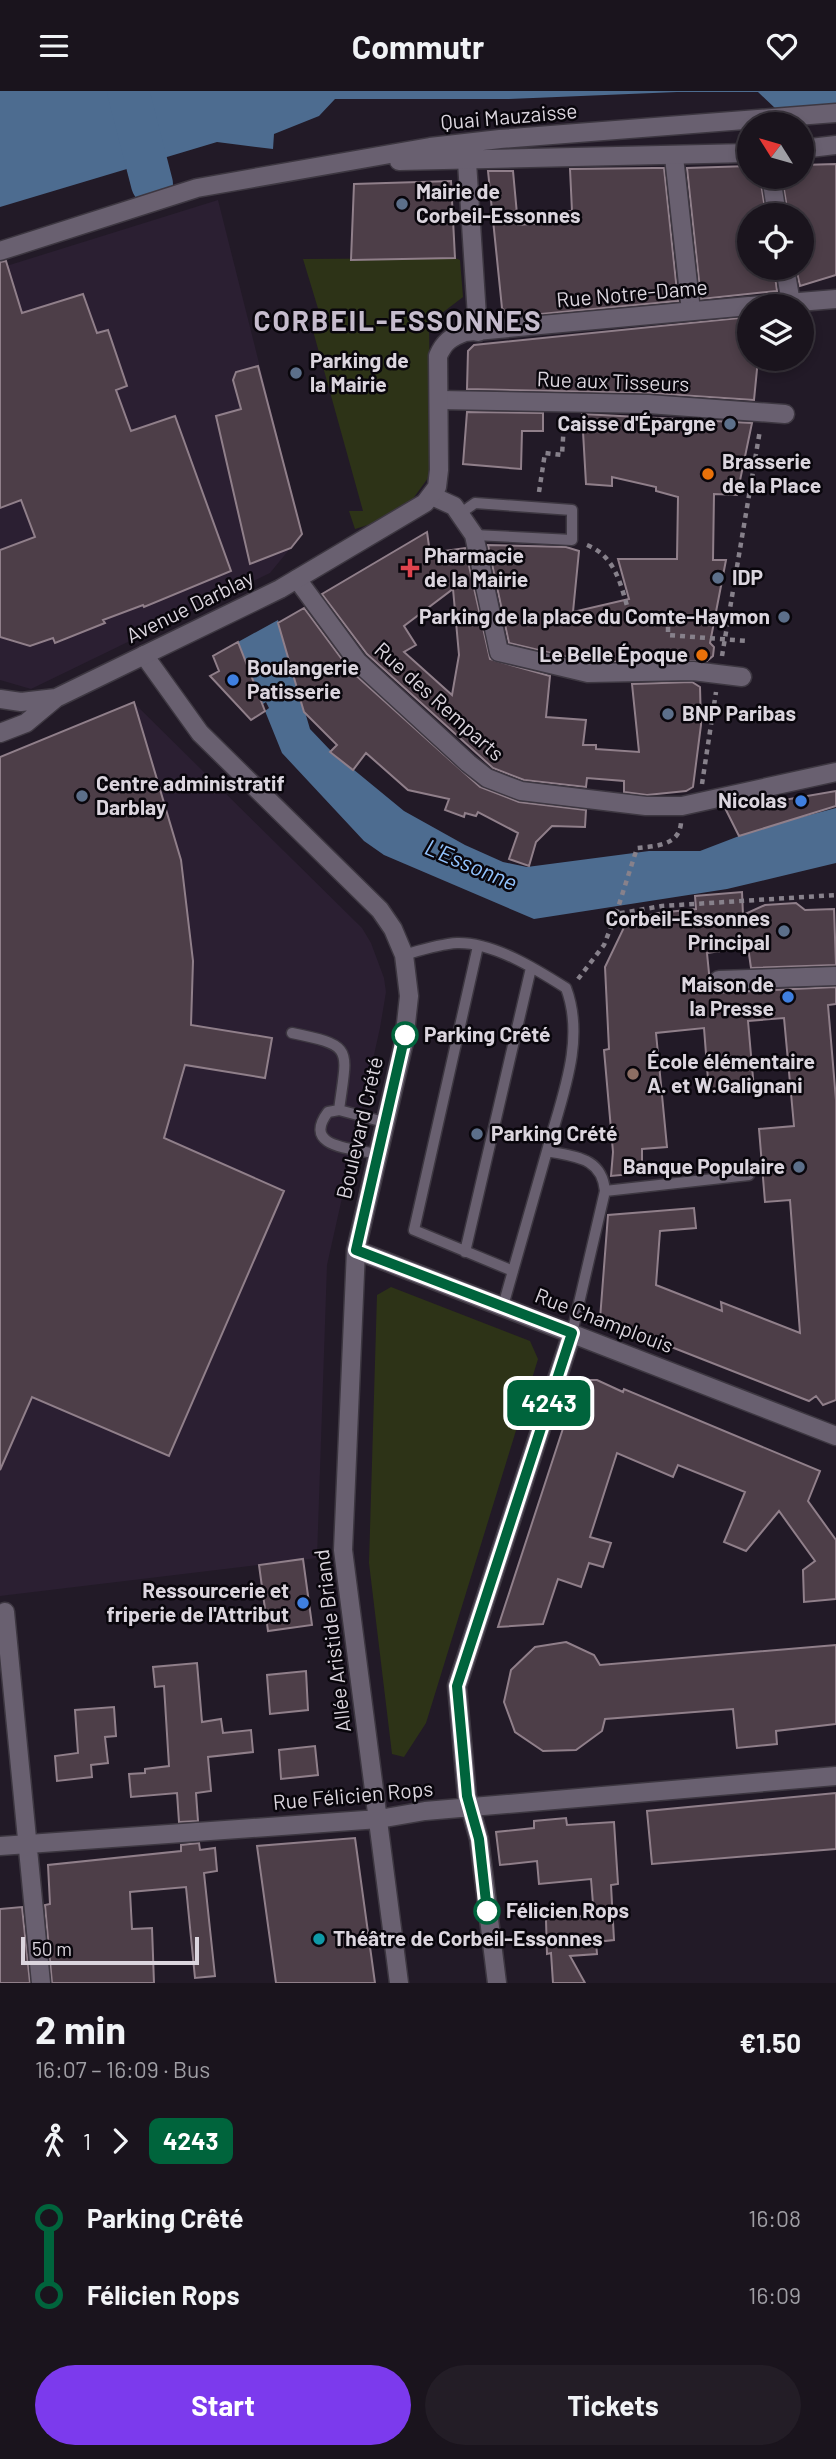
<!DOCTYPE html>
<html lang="en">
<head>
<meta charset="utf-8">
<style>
  body { margin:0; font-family:Barlow,sans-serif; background:#231d26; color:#f1f3f6; height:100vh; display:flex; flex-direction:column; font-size:26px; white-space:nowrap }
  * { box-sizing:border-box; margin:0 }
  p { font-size:23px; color:#9f9ea4 }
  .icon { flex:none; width:38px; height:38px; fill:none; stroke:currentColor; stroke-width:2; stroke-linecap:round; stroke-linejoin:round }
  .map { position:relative; height:1892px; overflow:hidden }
  .panel { display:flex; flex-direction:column; background:#1a141d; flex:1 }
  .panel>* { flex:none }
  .badge { padding:0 14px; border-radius:10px; font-size:24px; line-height:46px }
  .needle { width:46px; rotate:307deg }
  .controls { position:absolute; left:737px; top:21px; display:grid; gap:14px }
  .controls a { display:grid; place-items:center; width:77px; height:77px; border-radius:50%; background:#1a141d; box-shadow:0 4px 10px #0003,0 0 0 2px #38333b; font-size:35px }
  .scale { position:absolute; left:21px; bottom:18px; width:178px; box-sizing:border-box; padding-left:7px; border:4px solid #dbd5de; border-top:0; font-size:19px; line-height:24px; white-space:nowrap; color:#dbd5de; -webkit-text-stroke:5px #09060c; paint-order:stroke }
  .map>.badge { position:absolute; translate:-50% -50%; box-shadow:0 0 0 4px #fff }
  .legs { display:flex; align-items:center; gap:10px; height:77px; padding:0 35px; font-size:23px }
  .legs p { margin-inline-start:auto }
  .headline { display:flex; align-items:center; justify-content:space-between; height:119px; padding:0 35px }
  h1 { font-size:38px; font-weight:700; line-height:52px }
  .cta { display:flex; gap:14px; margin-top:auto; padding:14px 35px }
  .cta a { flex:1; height:80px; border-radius:42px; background:#7c3aed; color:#fff; font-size:28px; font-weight:700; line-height:80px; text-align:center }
  .cta a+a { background:#231d26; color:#f1f3f6 }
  ul { padding:0 35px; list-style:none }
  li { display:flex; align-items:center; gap:24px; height:77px; font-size:26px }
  li i { display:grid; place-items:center; width:10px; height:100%; margin:0 9px; background:currentColor }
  li i::after { content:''; width:18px; height:18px; margin:-9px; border:5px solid; border-radius:50%; background:#1a141d }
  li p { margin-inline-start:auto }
  li:first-child i { background:linear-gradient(#0000 50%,currentColor 0) }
  li:last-child i { background:linear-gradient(currentColor 50%,#0000 0) }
  header { display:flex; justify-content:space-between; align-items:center; height:91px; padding:0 35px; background:#1a141d; font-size:32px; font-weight:700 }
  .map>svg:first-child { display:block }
  .built { fill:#2b1f32 }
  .green { fill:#2d3317 }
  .water { fill:#4d6c90 }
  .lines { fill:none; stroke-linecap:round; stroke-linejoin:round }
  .river { stroke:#4d6c90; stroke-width:42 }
  .building { fill:#4d3e48; stroke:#907f8a; stroke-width:2; fill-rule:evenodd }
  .lane-casing { stroke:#3d3741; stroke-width:13 }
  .street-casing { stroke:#3d3741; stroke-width:21 }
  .secondary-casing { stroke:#3d3741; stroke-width:21 }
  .path { stroke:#87818b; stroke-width:4.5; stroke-dasharray:5 5; stroke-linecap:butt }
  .lane { stroke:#696070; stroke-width:10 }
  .street { stroke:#696070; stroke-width:18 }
  .secondary { stroke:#696070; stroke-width:18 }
  .line-1-casing { stroke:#fff; stroke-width:16 }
  .line-1 { stroke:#00643c; stroke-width:10 }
  .service-dot { fill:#5c6f8a; stroke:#09060c; stroke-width:2.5 }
  .food-dot { fill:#e8710a; stroke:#09060c; stroke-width:2.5 }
  .health-dot { fill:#e0444e; stroke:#09060c; stroke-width:2.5 }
  .shop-dot { fill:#3f7fe0; stroke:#09060c; stroke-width:2.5 }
  .stop-1-dot { fill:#fff; stroke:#00643c; stroke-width:3.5 }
  .education-dot { fill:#8d6e63; stroke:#09060c; stroke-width:2.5 }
  .culture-dot { fill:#0f9aa8; stroke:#09060c; stroke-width:2.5 }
  .labels { text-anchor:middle; stroke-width:5; stroke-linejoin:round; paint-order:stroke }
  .street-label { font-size:21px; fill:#dbd5de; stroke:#09060c }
  .poi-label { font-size:21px; font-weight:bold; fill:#dbd5de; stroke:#09060c; text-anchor:start }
  .stop-label { font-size:21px; font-weight:bold; fill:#dbd5de; stroke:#09060c; text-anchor:start }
  .water-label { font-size:23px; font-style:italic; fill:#92c3fe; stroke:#09060c }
  .district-label { font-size:28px; font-weight:bold; letter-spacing:2px; fill:#c6bccd; stroke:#09060c }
</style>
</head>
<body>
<header><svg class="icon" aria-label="menu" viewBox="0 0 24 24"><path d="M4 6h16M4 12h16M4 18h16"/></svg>Commutr<svg class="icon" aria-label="heart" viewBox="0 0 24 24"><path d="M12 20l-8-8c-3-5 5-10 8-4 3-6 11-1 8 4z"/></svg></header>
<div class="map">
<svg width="836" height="1892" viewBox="0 0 836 1892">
  <rect width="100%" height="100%" fill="#221a27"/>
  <path class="built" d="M218,109L302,443L270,482L31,598L0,589V177Z
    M133,611L362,837L371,852L384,887L386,901L380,937L327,1174L317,1467L0,1505V666Z"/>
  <path class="green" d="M455,167L460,169L463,206L429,232L431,383L412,409L384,429L355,438L349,420H363L310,229L320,224L303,168Z
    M391,1196L530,1250L538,1268L426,1632L404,1666L392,1663L369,1472L377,1204Z"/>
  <path class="water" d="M0,0H836V13L776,18L758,1H677L509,8H335L319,25L274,43L273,58L217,51L0,116Z
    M278,529L310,638L331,660L404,720L465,754L503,771L527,776L649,760H700L760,737L836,717V772L727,798L534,828L384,764L364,750L282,662L265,620L269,617L266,611L263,613L238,551Z"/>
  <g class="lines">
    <path class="river" d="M128,0L152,93"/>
  </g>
  <path class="building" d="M836,73V184L800,195L796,177H802V124H788L782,86H803L802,74Z
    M749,75V86H760L766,124H749V177H774L777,200L701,208L687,77Z
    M654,77H664L678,210L509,226L502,217L488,80H513L518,134L567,130L566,120H572L570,78Z
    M451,90L455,167L351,169L354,93Z
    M6,170L22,222L83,203L97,242L108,239L127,295L116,299L131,340L175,325L231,480L144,516L143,514L103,529L105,532L55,552L53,547L30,555L0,546V459L35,446L21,409L0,417V171Z
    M749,226V268H758L754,309L649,302L467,298L468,260L474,254Z
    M258,275L302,443L291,457L250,473L216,325L241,318L233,289L236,281Z
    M467,321L543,322V340H522L521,378L463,373Z
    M582,323L752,332L737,404L714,403L713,469H726L710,552L714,556L713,565L707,570L589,571L509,552L488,454L566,456L579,460L573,521L629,508L618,468H677L678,406L656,400V396L612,386V395L586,393Z
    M427,441L430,462L465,457L490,568L550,585L546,626L586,629L583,654H596V658L639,661L632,593L692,591L700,596L701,634L693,696L686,700L647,704L624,701V690L587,687L586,696L524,689L493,677L367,563L322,503ZM453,498L459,564L452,604L404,561L416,554L404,535Z
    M304,517L350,579L480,696L519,711L586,719L585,736L552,735L536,751L529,775L509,768L518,742L478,721L476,725L465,722L464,726L445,719L449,708L408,699L366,662L353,679L330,661L337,654L304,621L278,532Z
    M238,551L265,620L251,629L210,585L219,580L213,565Z
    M134,611L181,769L193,870L191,934L272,947L265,987L185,974L164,1047L284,1100L169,1365L32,1306L0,1379V666Z
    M836,700V715L739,745L726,719Z
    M742,801L743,824L765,814L796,812L805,819L834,818L836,874L751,877L748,856L707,862L711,902L836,896V913L828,914L836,1009V1309L823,1314L816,1305L809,1310L600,1228L608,1124L694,1117L696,1137L660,1140L656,1194L722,1220L721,1211L800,1242L790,1109L765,1111L759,1038L794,1035L784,927L748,930L754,998L709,1002L704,937L656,942L667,1056L642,1058V1082L611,1085L613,1061L604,959L609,958L605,876L627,830L658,822L696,818L695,805Z
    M586,1289H597L623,1301L624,1298L820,1380L808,1410L836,1449V1508L804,1511L803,1479L815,1470L779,1420L746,1460L724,1451L745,1401L678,1374L673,1386L617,1362L590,1446L611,1452L603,1476L589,1472L581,1496L558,1488L543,1533L498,1536L571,1313L580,1294Z
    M303,1468L312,1534L268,1540L259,1474Z
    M566,1551L594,1564L600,1574L836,1554V1633L776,1640L777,1653L737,1657L733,1618L605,1628L602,1640L576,1659L543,1660L515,1641L504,1611L511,1579L535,1556Z
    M197,1572L202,1631L221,1628L223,1642L251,1639L253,1661L208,1666L211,1700L196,1702L198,1730L179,1731L177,1702L131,1706L129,1683L145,1682V1678L169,1675L164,1595L155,1596L153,1576Z
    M306,1580L308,1619L270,1623L267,1584Z
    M114,1616L116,1645L105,1646L108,1672L91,1674L92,1686L57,1690L55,1665L78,1662L75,1619Z
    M315,1655L318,1684L281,1688L279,1659Z
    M836,1702V1758L652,1773L647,1720Z
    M566,1727L567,1734L614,1731L618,1793L611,1794L614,1849L596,1851L597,1863L570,1865L585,1892H553L551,1862L547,1863L546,1829L548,1826L594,1825L591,1788L539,1793L537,1770L500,1774L496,1741L534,1737V1730Z
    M355,1747L375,1892H276L257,1755Z
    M199,1752L200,1759L215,1757L217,1780L204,1782L215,1885L195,1887L186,1796L130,1801L132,1838L152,1837L154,1892H52L45,1814L50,1813L48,1774L181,1760V1754Z
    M22,1816L30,1892H0V1818Z"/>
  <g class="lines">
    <g class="lane-casing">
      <path id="lane" d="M461,422L475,412L572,419V449L474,444
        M478,855L414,1139L513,1180
        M404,864C421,859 439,853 457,852C493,851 536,878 566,897C586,950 561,1008 547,1060C575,1066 602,1066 605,1100L572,1242
        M292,942C355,955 347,957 339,1019
        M377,1063C353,1057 301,1057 328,1021L339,1019L384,1031
        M605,1100L749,1084
        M465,1161L531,877
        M503,1215L547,1060"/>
    </g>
    <g class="street-casing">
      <path id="street" d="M674,66L691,220
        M467,71L478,241
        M771,86L777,124
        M785,177L791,212
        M440,309L648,313L785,323
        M432,405L454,415L474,444L499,561L588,582L693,580L742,586
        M297,488L358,571L468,672L487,687L521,700L646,715H682L836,681
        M144,564L200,642L380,819L393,838L404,864L409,905L404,951L356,1159L343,1459L399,1892
        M719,889L836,885
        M356,1159L836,1345
        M5,1521L41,1892
        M0,1755L379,1728L425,1720L836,1685
        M497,1892L479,1748L467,1705L457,1595L572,1242"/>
    </g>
    <g class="secondary-casing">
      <path id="secondary" d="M802,58L836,54
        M399,70L749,62
        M0,160L197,97L430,56L500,48L836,22
        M751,215L836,208
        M0,608L21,611L56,607
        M0,642L26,632L56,607L280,498L425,412L437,396L439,379L438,265C444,251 451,246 465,241L749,215"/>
    </g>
    <path class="path" d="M539,401L545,362L562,364L564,332
      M587,454C617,466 621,496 630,525L668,531V544L748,550
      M722,565L760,339
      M702,693L716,601
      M616,823L637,757C655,755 679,755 681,732
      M578,888L604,854L616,823L662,815L836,804"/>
    <use href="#lane" class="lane"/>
    <use href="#street" class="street"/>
    <use href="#secondary" class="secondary"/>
  </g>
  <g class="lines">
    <g class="line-1-casing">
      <path id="line-1" d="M405,944L356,1159L572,1242L457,1595L467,1705L479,1748L487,1820"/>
    </g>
    <use href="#line-1" class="line-1"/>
  </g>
  <g class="service-dot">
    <circle cx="402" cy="113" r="7"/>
    <circle cx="296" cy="282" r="7"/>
    <circle cx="730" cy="333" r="7"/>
    <circle cx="718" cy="487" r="7"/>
    <circle cx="784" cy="526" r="7"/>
    <circle cx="668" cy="623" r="7"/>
    <circle cx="82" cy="705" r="7"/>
    <circle cx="784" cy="840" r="7"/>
    <circle cx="477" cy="1043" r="7"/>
    <circle cx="799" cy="1076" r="7"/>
  </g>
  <g class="food-dot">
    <circle cx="708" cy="383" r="7"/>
    <circle cx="702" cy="564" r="7"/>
  </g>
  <path class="health-dot" d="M406.5 466.5h7v7h7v7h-7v7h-7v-7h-7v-7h7z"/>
  <g class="shop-dot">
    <circle cx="233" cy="589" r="7"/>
    <circle cx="801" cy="710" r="7"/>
    <circle cx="788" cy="906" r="7"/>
    <circle cx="303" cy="1512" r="7"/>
  </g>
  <g class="stop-1-dot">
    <circle cx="405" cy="944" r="12"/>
    <circle cx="487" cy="1820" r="12"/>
  </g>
  <circle class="education-dot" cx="633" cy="983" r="7"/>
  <circle class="culture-dot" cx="319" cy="1848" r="7"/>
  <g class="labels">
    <g class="street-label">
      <text transform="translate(509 26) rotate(-5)" y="7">Quai Mauzaisse</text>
      <text transform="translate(632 203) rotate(-5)" y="7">Rue Notre-Dame</text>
      <text transform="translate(613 291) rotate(2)" y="7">Rue aux Tisseurs</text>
      <text transform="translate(190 516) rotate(-26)" y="7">Avenue Darblay</text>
      <text transform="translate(439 611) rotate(42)" y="7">Rue des Remparts</text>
      <text transform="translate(360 1037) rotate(-77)" y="7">Boulevard Crété</text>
      <text transform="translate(604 1230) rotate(21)" y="7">Rue Champlouis</text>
      <text transform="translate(333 1550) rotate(-97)" y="7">Allée Aristide Briand</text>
      <text transform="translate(353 1705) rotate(-5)" y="7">Rue Félicien Rops</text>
    </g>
    <g class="poi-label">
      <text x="416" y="108">Mairie de<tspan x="416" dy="24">Corbeil-Essonnes</tspan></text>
      <text x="310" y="277">Parking de<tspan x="310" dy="24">la Mairie</tspan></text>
      <text x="716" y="340" text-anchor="end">Caisse d'Épargne</text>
      <text x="722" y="378">Brasserie<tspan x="722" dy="24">de la Place</tspan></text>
      <text x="424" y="472">Pharmacie<tspan x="424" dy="24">de la Mairie</tspan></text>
      <text x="732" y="494">IDP</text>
      <text x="770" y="533" text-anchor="end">Parking de la place du Comte-Haymon</text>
      <text x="688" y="571" text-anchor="end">Le Belle Époque</text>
      <text x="247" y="584">Boulangerie<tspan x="247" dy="24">Patisserie</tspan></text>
      <text x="682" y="630">BNP Paribas</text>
      <text x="96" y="700">Centre administratif<tspan x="96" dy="24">Darblay</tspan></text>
      <text x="787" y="717" text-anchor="end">Nicolas</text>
      <text x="770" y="835" text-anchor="end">Corbeil-Essonnes<tspan x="770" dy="24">Principal</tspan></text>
      <text x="774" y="901" text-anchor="end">Maison de<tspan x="774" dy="24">la Presse</tspan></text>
      <text x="647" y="978">École élémentaire<tspan x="647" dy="24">A. et W.Galignani</tspan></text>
      <text x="491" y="1050">Parking Crété</text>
      <text x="785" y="1083" text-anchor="end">Banque Populaire</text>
      <text x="289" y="1507" text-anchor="end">Ressourcerie et<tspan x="289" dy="24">friperie de l'Attribut</tspan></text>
      <text x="333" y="1855">Théâtre de Corbeil-Essonnes</text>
    </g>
    <g class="stop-label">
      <text x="424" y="951">Parking Crêté</text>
      <text x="506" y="1827">Félicien Rops</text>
    </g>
    <g class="water-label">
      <text transform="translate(471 774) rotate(23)" y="8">L'Essonne</text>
    </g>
    <g class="district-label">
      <text x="398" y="240">CORBEIL-ESSONNES</text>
    </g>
  </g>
</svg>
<div class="controls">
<a><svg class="needle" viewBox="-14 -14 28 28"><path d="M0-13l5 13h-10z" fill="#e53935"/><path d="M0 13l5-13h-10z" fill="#9f9ea4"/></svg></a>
<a><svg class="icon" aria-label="locate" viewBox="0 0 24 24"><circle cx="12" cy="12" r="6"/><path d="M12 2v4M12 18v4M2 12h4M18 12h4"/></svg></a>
<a><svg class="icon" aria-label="layers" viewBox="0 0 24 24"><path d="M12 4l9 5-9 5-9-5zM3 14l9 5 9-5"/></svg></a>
</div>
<div class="scale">50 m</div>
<b class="badge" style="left:549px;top:1312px;background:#00643c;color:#fff">4243</b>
</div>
<section class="panel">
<div class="headline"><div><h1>2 min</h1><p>16:07 – 16:09 · Bus</p></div><b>€1.50</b></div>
<div class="legs"><svg class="icon" aria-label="walk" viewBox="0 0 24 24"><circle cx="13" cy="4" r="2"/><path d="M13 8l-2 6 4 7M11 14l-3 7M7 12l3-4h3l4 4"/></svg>1<svg class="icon" aria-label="forward" viewBox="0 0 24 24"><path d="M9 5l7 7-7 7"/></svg><b class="badge" style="background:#00643c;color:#fff">4243</b></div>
<ul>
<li><i style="color:#00643c"></i><b>Parking Crêté</b><p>16:08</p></li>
<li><i style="color:#00643c"></i><b>Félicien Rops</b><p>16:09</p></li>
</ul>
<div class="cta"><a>Start</a><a>Tickets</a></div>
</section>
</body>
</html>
